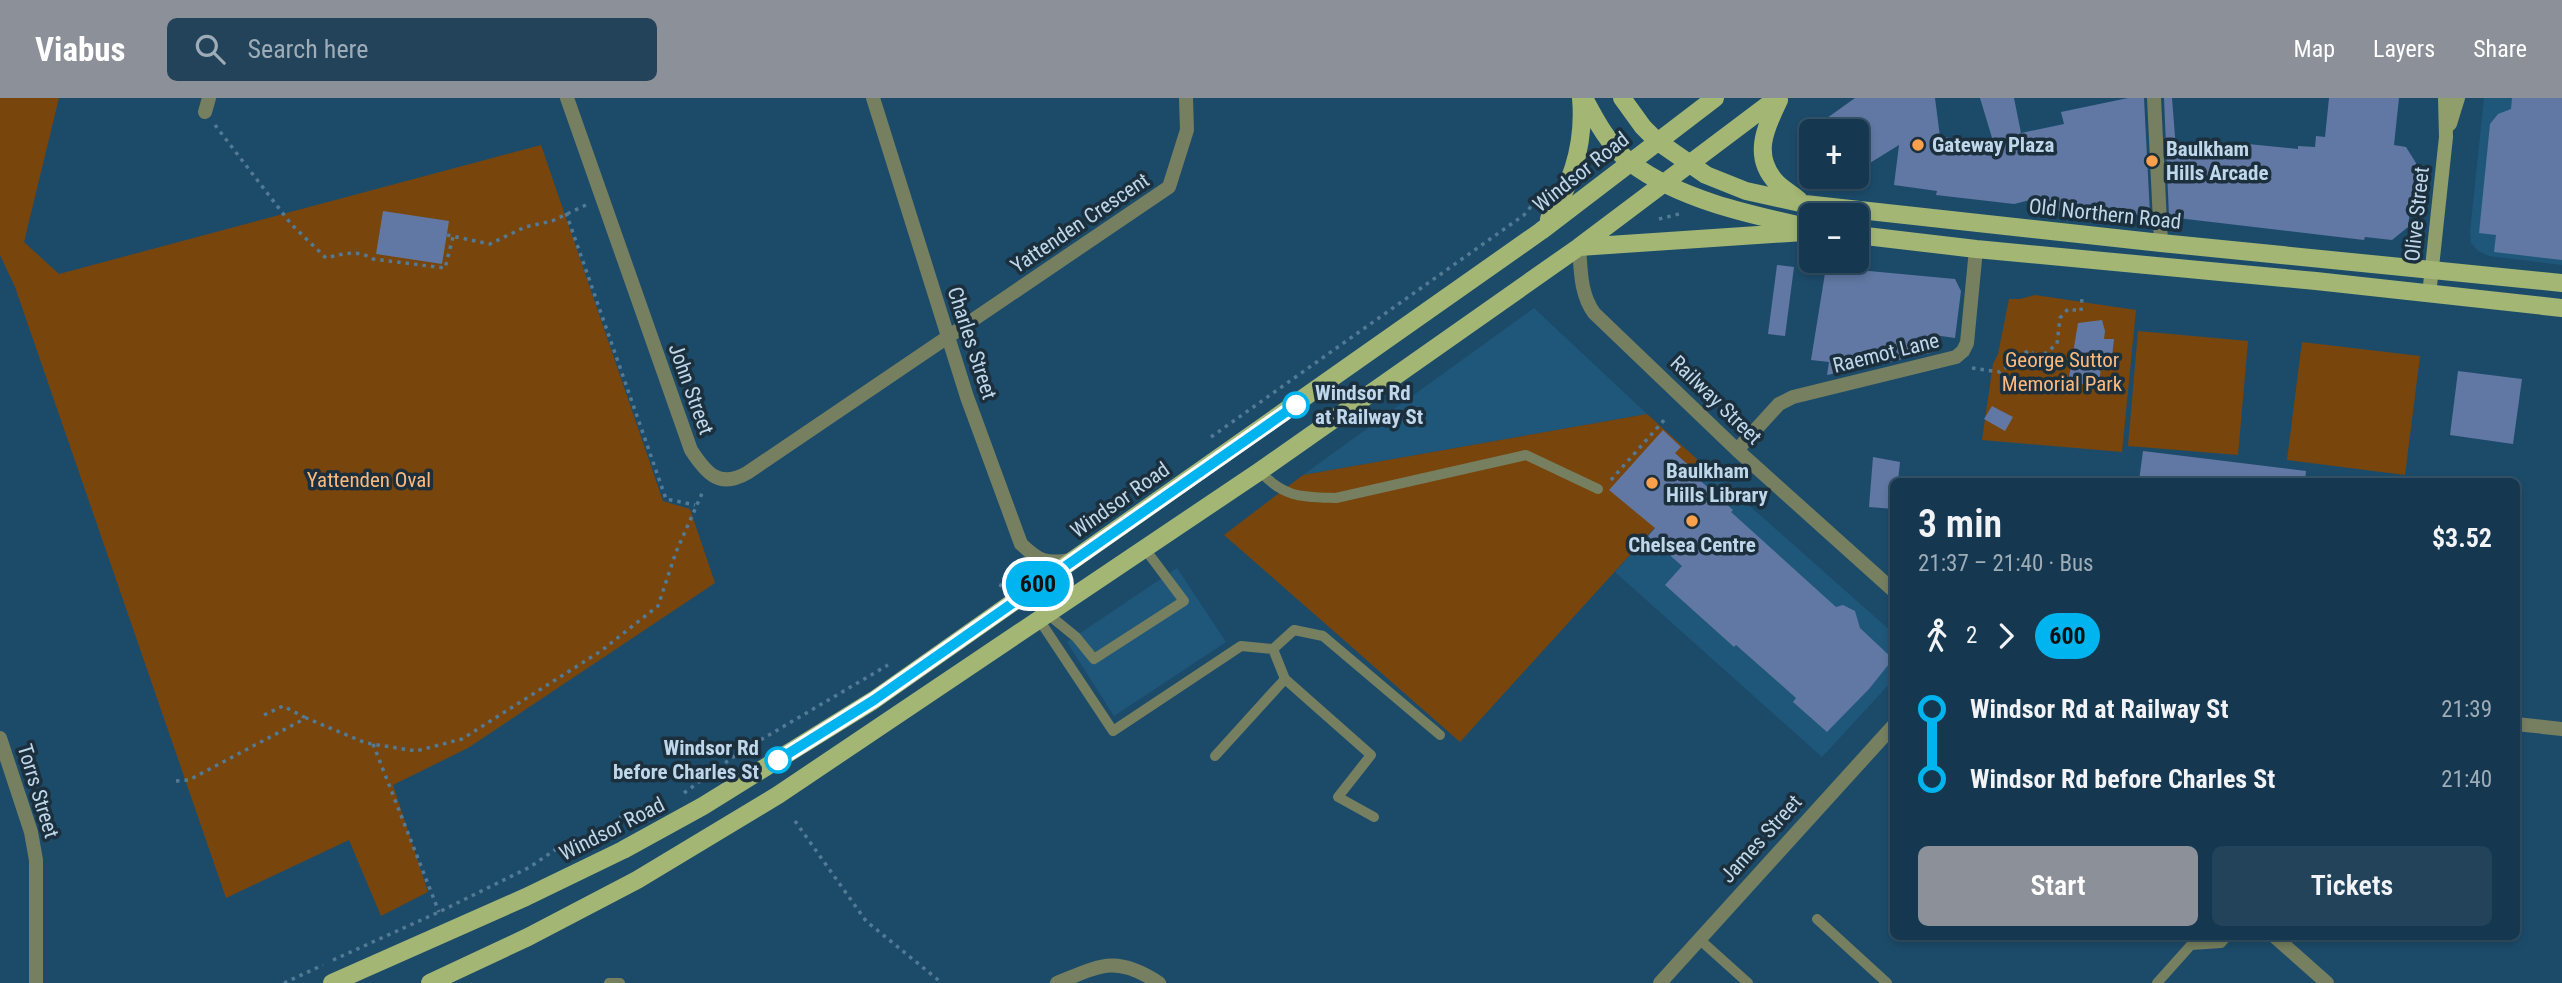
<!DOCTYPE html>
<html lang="en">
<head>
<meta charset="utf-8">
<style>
  body { margin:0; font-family:"Roboto Condensed",sans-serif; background:#22435a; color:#f1f3f6; height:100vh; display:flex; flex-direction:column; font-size:26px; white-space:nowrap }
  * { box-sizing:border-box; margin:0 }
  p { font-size:23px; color:#9dacb7 }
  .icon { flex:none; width:38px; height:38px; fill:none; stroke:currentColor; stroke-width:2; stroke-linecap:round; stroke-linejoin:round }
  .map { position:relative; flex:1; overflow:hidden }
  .panel { position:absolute; left:1890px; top:380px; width:630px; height:462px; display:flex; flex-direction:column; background:#153850; border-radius:10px; box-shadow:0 4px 10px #0003,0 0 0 2px #345267 }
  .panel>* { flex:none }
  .badge { padding:0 14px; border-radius:23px; font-size:24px; line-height:46px }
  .controls { position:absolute; left:1799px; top:21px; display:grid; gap:14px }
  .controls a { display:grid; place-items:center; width:70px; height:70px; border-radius:10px; background:#153850; box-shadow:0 4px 10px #0003,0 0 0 2px #345267; font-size:35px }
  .map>.badge { position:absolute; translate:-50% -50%; box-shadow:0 0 0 4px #fff }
  .legs { display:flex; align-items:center; gap:10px; height:77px; padding:0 28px; font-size:23px }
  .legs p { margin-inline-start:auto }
  .overview { display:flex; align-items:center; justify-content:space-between; height:119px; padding:0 28px }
  h1 { font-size:38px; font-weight:600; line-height:52px }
  .primary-button { display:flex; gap:14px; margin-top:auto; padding:14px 28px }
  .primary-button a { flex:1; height:80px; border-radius:10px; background:#8c9099; color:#fff; font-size:28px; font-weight:600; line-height:80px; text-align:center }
  .primary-button a+a { background:#22435a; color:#f1f3f6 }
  ul { padding:0 28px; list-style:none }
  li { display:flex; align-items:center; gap:24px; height:70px; font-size:26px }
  li i { display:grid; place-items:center; width:10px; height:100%; margin:0 9px; background:currentColor }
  li i::after { content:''; width:18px; height:18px; margin:-9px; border:5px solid; border-radius:50%; background:#153850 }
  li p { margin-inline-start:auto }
  li:first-child i { background:linear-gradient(#0000 50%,currentColor 0) }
  li:last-child i { background:linear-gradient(currentColor 50%,#0000 0) }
  header { display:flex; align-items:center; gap:42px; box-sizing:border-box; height:98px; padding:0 35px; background:#8c9099; color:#fff }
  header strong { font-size:33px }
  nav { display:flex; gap:38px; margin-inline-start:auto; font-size:24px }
  .search { width:490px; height:63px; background:#22435a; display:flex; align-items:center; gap:18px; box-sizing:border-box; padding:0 24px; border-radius:10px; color:#9dacb7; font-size:26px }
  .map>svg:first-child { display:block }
  .built { fill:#1f577a }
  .green { fill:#78450d }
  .building { fill:#6078a3 }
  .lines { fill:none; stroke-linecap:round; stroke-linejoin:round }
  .path { stroke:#537a95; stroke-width:3.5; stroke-dasharray:3.5 5; stroke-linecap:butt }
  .lane { stroke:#767f5f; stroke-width:10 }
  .street { stroke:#767f5f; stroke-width:14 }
  .secondary { stroke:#909e6b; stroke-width:14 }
  .primary { stroke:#a3b674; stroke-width:18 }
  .line-1-casing { stroke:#fff; stroke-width:16 }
  .line-1 { stroke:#00b5ef; stroke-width:10 }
  .poi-dot { fill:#f9a04c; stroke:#1c2f3d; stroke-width:2.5 }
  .stop-1-dot { fill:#fff; stroke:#00b5ef; stroke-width:3.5 }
  .labels { text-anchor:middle; stroke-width:7; stroke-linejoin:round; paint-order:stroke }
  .poi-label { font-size:21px; font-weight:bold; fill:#bfd7ea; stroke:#1c2f3d; text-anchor:start }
  .street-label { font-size:21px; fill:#bfd7ea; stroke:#1c2f3d }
  .park-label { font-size:21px; fill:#fdb97d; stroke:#1c2f3d }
  .stop-label { font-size:21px; font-weight:bold; fill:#bfd7ea; stroke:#1c2f3d; text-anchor:start }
</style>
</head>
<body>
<header>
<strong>Viabus</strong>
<div class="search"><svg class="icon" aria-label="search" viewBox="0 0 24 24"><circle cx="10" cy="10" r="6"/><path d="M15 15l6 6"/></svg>Search here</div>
<nav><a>Map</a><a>Layers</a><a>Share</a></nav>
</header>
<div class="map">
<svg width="2562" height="885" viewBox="0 0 2562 885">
  <rect width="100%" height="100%" fill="#1c4b6a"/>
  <path class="built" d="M2484,0H2562V167L2489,158L2478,153L2471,145L2470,134Z
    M1534,210L1647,316L1303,377Z
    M1708,371L1893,535V582L1822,659L1615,474Z
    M1177,470L1226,544L1114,618L1067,544Z"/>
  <path class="green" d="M0,0H59L24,144L59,176L541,47L663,403L690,411L715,485L468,650L393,687L428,794L381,818L349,742L226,800L15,189L0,157Z
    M2035,197L2136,212L2122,354L1982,342L1993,266L1998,256L2009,201H2020Z
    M2138,233L2248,243L2238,357L2128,348Z
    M2302,244L2420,258L2405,377L2287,362Z
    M1647,316L1708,371L1460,644L1224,437L1303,377Z"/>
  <path class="building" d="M1855,0H1935L1940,39L1993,43L1980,0H2014L2021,35L2064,26L2061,14L2128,0H2144L2150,117L2085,116L2036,110L2034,101L2014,106L1936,97L1937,93L1894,87L1899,47L1857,73V33H1809Z
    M2164,0H2172L2176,51L2229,58V56L2247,58L2248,46L2298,51V48L2315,49L2316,38L2325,39L2329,0H2399L2394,47L2406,49L2416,65L2408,129L2392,142L2365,139L2364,142L2169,119Z
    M2512,0H2562V162L2494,154L2496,137L2479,135L2490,26L2498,16L2511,11Z
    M383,113L449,123L442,166L376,156Z
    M1777,167L1794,169L1785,238L1768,236Z
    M1826,169L1955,181L1961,193L1955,240L1934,237L1931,255L1827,277L1829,264L1811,262Z
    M2102,222L2105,233L2104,241H2114L2112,259L2102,258L2099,288L2068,285L2078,225Z
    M2458,273L2522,281L2513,346L2450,337Z
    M1992,308L2013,319L2005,333L1984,321Z
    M1663,332L1681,349L1675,355L1697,375L1694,377L1733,412L1731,414L1836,509L1843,507L1855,513L1860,530L1893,561L1869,591L1827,634L1793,604L1796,600L1736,547L1734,549L1665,487L1682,468L1648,438L1655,430L1609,392Z
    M2143,353L2306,373L2305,383H2139Z
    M1873,359L1900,364L1898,383H1894V411L1869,409Z"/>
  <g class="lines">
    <path class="path" d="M215,27L291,126L326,160C343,156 357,151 373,161L445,170L453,139
      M566,115L666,401L695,407
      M1659,121L1679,116
      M447,137L490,146L525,129L552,123L588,106
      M1972,270L2000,274L2029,252L2038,261L2057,246L2060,220L2068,211L2081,213L2082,200
      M1211,339L1524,117L1538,100
      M1611,382L1665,321
      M1000,489L1008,472
      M264,617L283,608L306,620
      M373,646L439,814
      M176,683L189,682L306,620L366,645L416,653L462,641L601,553L658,508L676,454L704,391
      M684,695L740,654L888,567
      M619,719L635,723
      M795,723L866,823L942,885
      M333,862L439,814L530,769L575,738
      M284,885L323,867"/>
    <path class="lane" d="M1260,373C1283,400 1303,399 1336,400L1526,357L1598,391
      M1049,517L1076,539L1094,561L1184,503L1145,451
      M1040,523L1113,633L1241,548L1273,551L1294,532L1323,538L1440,637
      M1273,551L1285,581L1371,657L1338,699L1374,719
      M1215,658L1285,581
      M1817,821L1887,885
      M1699,841L1748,885
      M609,885H620
      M2157,885L2191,847L2221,845L2227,838"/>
    <path class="street" d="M567,0L691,352C706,375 719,391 747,375L1169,89L1187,32L1186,0
      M873,0L967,299L1021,446C1040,464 1046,466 1071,462
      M2154,0L2161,145
      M205,14L209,0
      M1579,149C1581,173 1580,195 1594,215L1737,352L1894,493
      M1737,352L1779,306L1793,299L1956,259L1963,253L1967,245L1976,151
      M2516,626L2562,631
      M0,640L31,734L36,762V885
      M2274,838L2327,885
      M1057,885C1101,867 1116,857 1159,885
      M1660,885L1894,627"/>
    <path class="secondary" d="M2450,26L2458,0
      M2429,197L2446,39L2445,0"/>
    <path class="primary" d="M1584,0C1596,23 1610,49 1631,65C1680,102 1752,117 1811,130
      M1622,0L1643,29L1657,43L1706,77L1746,93L1805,106L2161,145L2562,185
      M1779,2C1766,29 1751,58 1777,85C1783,91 1792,96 1799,102
      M1549,121C1573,84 1585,44 1581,0
      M1857,137L1976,151L2316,183L2562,210
      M1579,149L1804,134
      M332,885L526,799L623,752L703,708L874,602L1541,133L1715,0
      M430,885L528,839L637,782L778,697L1260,373L1579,149L1777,0"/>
  </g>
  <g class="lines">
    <g class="line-1-casing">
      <path id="line-1" d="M778,662L874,602L1296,307"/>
    </g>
    <use href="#line-1" class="line-1"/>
  </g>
  <g class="poi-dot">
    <circle cx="1918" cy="47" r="7"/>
    <circle cx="2152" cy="63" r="7"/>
    <circle cx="1652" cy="385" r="7"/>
    <circle cx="1692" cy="423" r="7"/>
  </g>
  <g class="stop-1-dot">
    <circle cx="1296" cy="307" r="12"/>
    <circle cx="778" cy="662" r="12"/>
  </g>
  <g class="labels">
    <g class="poi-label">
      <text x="1932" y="54">Gateway Plaza</text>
      <text x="2166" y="58">Baulkham<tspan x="2166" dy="24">Hills Arcade</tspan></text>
      <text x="1666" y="380">Baulkham<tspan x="1666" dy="24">Hills Library</tspan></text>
      <text x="1692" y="454" text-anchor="middle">Chelsea Centre</text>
    </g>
    <g class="street-label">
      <text transform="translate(1581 74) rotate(-38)" y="7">Windsor Road</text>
      <text transform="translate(2105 116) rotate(6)" y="7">Old Northern Road</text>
      <text transform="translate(2417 116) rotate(-84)" y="7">Olive Street</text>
      <text transform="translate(1080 125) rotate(-34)" y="7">Yattenden Crescent</text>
      <text transform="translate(972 245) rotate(72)" y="7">Charles Street</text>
      <text transform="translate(1886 255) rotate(-14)" y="7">Raemot Lane</text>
      <text transform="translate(691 291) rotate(70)" y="7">John Street</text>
      <text transform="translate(1716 302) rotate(44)" y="7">Railway Street</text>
      <text transform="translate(1120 402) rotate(-35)" y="7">Windsor Road</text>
      <text transform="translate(38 693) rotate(73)" y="7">Torrs Street</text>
      <text transform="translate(612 731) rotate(-27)" y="7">Windsor Road</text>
      <text transform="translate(1761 741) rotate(-48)" y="7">James Street</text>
    </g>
    <g class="park-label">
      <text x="2062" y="269">George Suttor<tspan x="2062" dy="24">Memorial Park</tspan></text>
      <text x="369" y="389">Yattenden Oval</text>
    </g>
    <g class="stop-label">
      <text x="1315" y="302">Windsor Rd<tspan x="1315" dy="24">at Railway St</tspan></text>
      <text x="759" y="657" text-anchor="end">Windsor Rd<tspan x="759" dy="24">before Charles St</tspan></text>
    </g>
  </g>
</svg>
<div class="controls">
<a>+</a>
<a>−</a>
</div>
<b class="badge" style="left:1038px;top:486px;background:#00b5ef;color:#111">600</b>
<section class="panel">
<div class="overview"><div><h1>3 min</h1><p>21:37 – 21:40 · Bus</p></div><b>$3.52</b></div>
<div class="legs"><svg class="icon" aria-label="walk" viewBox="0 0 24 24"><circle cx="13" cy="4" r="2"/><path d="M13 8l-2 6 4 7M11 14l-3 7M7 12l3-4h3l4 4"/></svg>2<svg class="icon" aria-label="forward" viewBox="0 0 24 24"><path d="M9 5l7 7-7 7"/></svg><b class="badge" style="background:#00b5ef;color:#111">600</b></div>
<ul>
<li><i style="color:#00b5ef"></i><b>Windsor Rd at Railway St</b><p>21:39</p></li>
<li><i style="color:#00b5ef"></i><b>Windsor Rd before Charles St</b><p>21:40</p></li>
</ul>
<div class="primary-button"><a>Start</a><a>Tickets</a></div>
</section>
</div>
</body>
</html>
